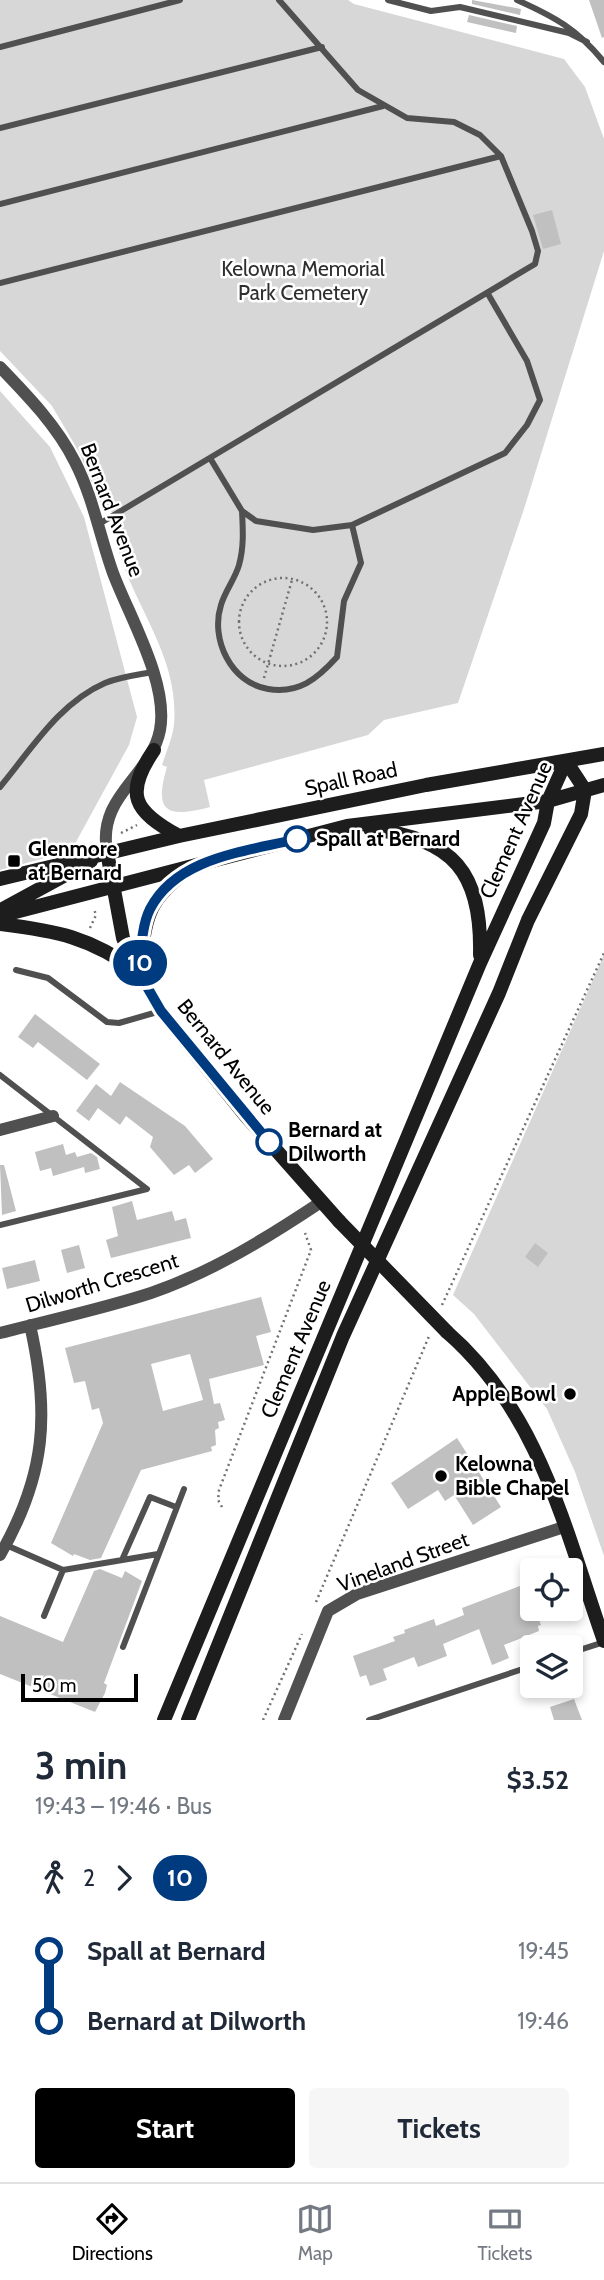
<!DOCTYPE html>
<html lang="en">
<head>
<meta charset="utf-8">
<style>
  body { margin:0; font-family:Cabin,sans-serif; background:#f6f6f7; color:#1f2937; height:100vh; display:flex; flex-direction:column; font-size:26px; white-space:nowrap }
  * { box-sizing:border-box; margin:0 }
  p { font-size:23px; color:#747a83 }
  .icon { flex:none; width:38px; height:38px; fill:none; stroke:currentColor; stroke-width:2; stroke-linecap:round; stroke-linejoin:round }
  .map { position:relative; height:1720px; overflow:hidden }
  .side { display:flex; flex-direction:column; background:#fff; flex:1 }
  .side>* { flex:none }
  .badge { padding:0 14px; border-radius:23px; font-size:24px; line-height:46px }
  .buttons { position:absolute; left:520px; top:1558px; display:grid; gap:14px }
  .buttons a { display:grid; place-items:center; width:63px; height:63px; border-radius:7px; background:#fff; box-shadow:0 4px 10px #0003; font-size:35px }
  .scale { position:absolute; left:21px; bottom:18px; width:117px; box-sizing:border-box; padding-left:7px; border:4px solid #000; border-top:0; font-size:19px; line-height:24px; white-space:nowrap; color:#000; -webkit-text-stroke:5px #fff; paint-order:stroke }
  .map>.badge { position:absolute; translate:-50% -50%; box-shadow:0 0 0 4px #fff }
  .legs { display:flex; align-items:center; gap:10px; height:77px; padding:0 35px; font-size:23px }
  .legs p { margin-inline-start:auto }
  .overview { display:flex; align-items:center; justify-content:space-between; height:119px; padding:0 35px }
  h1 { font-size:38px; font-weight:700; line-height:52px }
  .cta { display:flex; gap:14px; margin-top:auto; padding:14px 35px }
  .cta a { flex:1; height:80px; border-radius:7px; background:#000; color:#fff; font-size:28px; font-weight:700; line-height:80px; text-align:center }
  .cta a+a { background:#f6f6f7; color:#1f2937 }
  ul { padding:0 35px; list-style:none }
  li { display:flex; align-items:center; gap:24px; height:70px; font-size:26px }
  li i { display:grid; place-items:center; width:10px; height:100%; margin:0 9px; background:currentColor }
  li i::after { content:''; width:18px; height:18px; margin:-9px; border:5px solid; border-radius:50%; background:#fff }
  li p { margin-inline-start:auto }
  li:first-child i { background:linear-gradient(#0000 50%,currentColor 0) }
  li:last-child i { background:linear-gradient(currentColor 50%,#0000 0) }
  .menu { display:flex; justify-content:space-around; align-items:center; height:98px; border-top:2px solid #e0e1e3; background:#fff; font-size:19px; color:#747a83 }
  .menu a { display:grid; justify-items:center; gap:4px }
  .menu .selected { color:#000 }
  .map>svg:first-child { display:block }
  .green { fill:#d7d7d7 }
  .building { fill:#c0c0c0; fill-rule:evenodd }
  .lines { fill:none; stroke-linecap:round; stroke-linejoin:round }
  .path { stroke:#727272; stroke-width:2.5; stroke-dasharray:2 3.5; stroke-linecap:butt }
  .service { stroke:#505050; stroke-width:6 }
  .minor { stroke:#505050; stroke-width:12 }
  .secondary { stroke:#1d1d1d; stroke-width:14 }
  .secondary-bridge { stroke:#1d1d1d; stroke-width:14 }
  .line-1-casing { stroke:#fff; stroke-width:16 }
  .line-1 { stroke:#003b80; stroke-width:10 }
  .stop-1-dot { fill:#fff; stroke:#003b80; stroke-width:3.5 }
  .poi-dot { fill:#000; stroke:#fff; stroke-width:2.5 }
  .labels { text-anchor:middle; stroke-width:5; stroke-linejoin:round; paint-order:stroke }
  .park-label { font-size:21px; fill:#2e2e2e; stroke:#fff }
  .street-label { font-size:21px; fill:#000; stroke:#fff }
  .stop-label { font-size:21px; font-weight:bold; fill:#000; stroke:#fff; text-anchor:start }
  .poi-label { font-size:21px; font-weight:bold; fill:#000; stroke:#fff; text-anchor:start }
</style>
</head>
<body>
<div class="map">
<svg width="604" height="1720" viewBox="0 0 604 1720">
  <rect width="100%" height="100%" fill="#fff"/>
  <path class="green" d="M0,0H348L354,4L564,59L585,87L604,139V251L524,509L458,703L384,720L368,735L204,780L210,807C168,818 153,814 167,767L162,765C166,752 173,737 174,724C179,665 144,619 124,567C116,547 116,529 111,510L103,509L79,452L52,406L0,351Z
    M0,391L50,447L84,517L137,717L129,745L71,851L0,870Z
    M604,955V1556L575,1472L547,1409L474,1314L453,1295Z"/>
  <path class="building" d="M472,0L521,9L520,15L472,4Z
    M589,0H604V37L602,38Z
    M469,15L517,26L516,33L467,22Z
    M552,210L561,244L543,249L533,215Z
    M35,1014L100,1064L87,1080L38,1042L33,1048L18,1037Z
    M120,1082L185,1126L213,1159L195,1173L189,1165L174,1175L150,1147L153,1137L126,1116L120,1125L98,1108L89,1121L76,1111L96,1084L111,1096Z
    M63,1144L66,1155L75,1152L77,1157L91,1153L97,1157L100,1169L85,1173L84,1167L53,1176L51,1168L40,1171L35,1152Z
    M0,1165H4L16,1211L2,1215Z
    M132,1201L137,1220L172,1211L175,1221L186,1218L191,1238L111,1258L106,1240L118,1236L112,1207Z
    M535,1243L548,1253L538,1267L525,1257Z
    M79,1245L85,1268L67,1273L61,1250Z
    M35,1260L40,1281L7,1289L2,1268Z
    M261,1297L271,1332L256,1336L264,1365L209,1379L214,1404L220,1403L225,1420L218,1422L219,1428L215,1430L216,1445L211,1447L212,1451L141,1470L101,1558L90,1560L74,1554L73,1556L51,1543L103,1423L99,1408L92,1410L85,1381L74,1383L65,1348ZM190,1354L203,1400L163,1411L151,1364Z
    M457,1438L501,1507L473,1525L454,1495L445,1501L438,1490L408,1509L391,1483Z
    M100,1569L122,1578L125,1571L142,1581L104,1683L107,1685L105,1693L95,1712L0,1674V1616L63,1642L94,1571Z
    M525,1584L541,1625L538,1626L539,1631L504,1645L509,1658L492,1665L479,1629L443,1644L447,1656L418,1667L414,1657L383,1669L387,1680L370,1686L366,1675L360,1677L353,1656L395,1641L393,1637L405,1633L404,1630L434,1619L436,1626L464,1615L462,1608Z
    M574,1699L582,1720H554L550,1707Z"/>
  <g class="lines">
    <path class="path" d="M239 622a44 44 0 1 1 88 0a44 44 0 1 1-88 0Z
      M264,678L292,580
      M121,833L137,825
      M90,928L96,915L94,909
      M442,1305L604,953
      M222,1507L218,1500L219,1490L311,1250L305,1233
      M316,1602L430,1334
      M263,1720L302,1634"/>
    <path class="service" d="M388,0L431,11L460,7L569,33L587,42
      M517,0C555,17 577,29 604,62
      M0,47L180,0
      M0,128L322,47
      M0,204L383,106
      M0,283L501,156
      M210,458L242,511L256,521L313,530L352,525L505,453L527,425L540,400L527,361L488,294
      M242,511C243,530 244,547 239,565C235,579 225,591 221,605C210,639 231,683 268,689C299,694 317,679 337,657L344,601L361,563L352,525
      M99,524L535,264L538,251L532,231L501,156L480,135L454,122L407,118L358,90L279,0
      M0,787C31,750 59,703 105,683C120,677 137,675 153,672
      M16,970L48,978L107,1022L119,1023L161,1011
      M0,1075L147,1189L0,1225
      M6,1545L63,1570L158,1554
      M122,1560L150,1497L176,1507
      M44,1616L63,1570
      M123,1647L184,1489
      M570,1653L604,1642
      M369,1720L532,1666"/>
    <path class="minor" d="M0,367C28,396 57,426 75,462C93,497 100,537 113,573C129,616 169,683 160,730C151,777 97,795 107,852
      M0,1130L53,1116
      M0,1333C50,1320 102,1309 151,1293C212,1272 267,1238 321,1202
      M0,1555C46,1475 50,1413 30,1325
      M284,1720L328,1611L357,1594L564,1527"/>
    <path class="secondary" d="M154,750C124,794 133,811 179,836
      M370,829C454,838 482,873 480,955
      M107,852L123,938L139,973L161,1011L245,1115L339,1221
      M0,879L179,836L426,785L604,754
      M1,910L91,861
      M0,916L347,826L548,801L604,785
      M0,924C57,931 90,937 138,972
      M139,972C146,921 144,901 189,870
      M447,1332C540,1413 565,1530 604,1641
      M164,1720L480,963L544,823L548,801L566,761
      M188,1720L343,1336L499,993L528,920L581,814L585,790L566,761"/>
    <path class="secondary-bridge" d="M339,1221L447,1332"/>
  </g>
  <g class="lines">
    <g class="line-1-casing">
      <path id="line-1" d="M269,1142L161,1011L139,973C141,954 141,927 150,909C177,857 245,852 297,839"/>
    </g>
    <use href="#line-1" class="line-1"/>
  </g>
  <g class="stop-1-dot">
    <circle cx="297" cy="839" r="12"/>
    <circle cx="269" cy="1142" r="12"/>
  </g>
  <g class="poi-dot">
    <rect x="7" y="854" width="14" height="14" rx="3.5"/>
    <circle cx="570" cy="1394" r="7"/>
    <circle cx="441" cy="1476" r="7"/>
  </g>
  <g class="labels">
    <g class="park-label">
      <text x="303" y="276">Kelowna Memorial<tspan x="303" dy="24">Park Cemetery</tspan></text>
    </g>
    <g class="street-label">
      <text transform="translate(112 510) rotate(69)" y="7">Bernard Avenue</text>
      <text transform="translate(351 779) rotate(-12)" y="7">Spall Road</text>
      <text transform="translate(516 830) rotate(-66)" y="7">Clement Avenue</text>
      <text transform="translate(226 1057) rotate(51)" y="7">Bernard Avenue</text>
      <text transform="translate(102 1283) rotate(-17)" y="7">Dilworth Crescent</text>
      <text transform="translate(296 1349) rotate(-67)" y="7">Clement Avenue</text>
      <text transform="translate(403 1562) rotate(-20)" y="7">Vineland Street</text>
    </g>
    <g class="stop-label">
      <text x="316" y="846">Spall at Bernard</text>
      <text x="288" y="1137">Bernard at<tspan x="288" dy="24">Dilworth</tspan></text>
    </g>
    <g class="poi-label">
      <text x="28" y="856">Glenmore<tspan x="28" dy="24">at Bernard</tspan></text>
      <text x="556" y="1401" text-anchor="end">Apple Bowl</text>
      <text x="455" y="1471">Kelowna<tspan x="455" dy="24">Bible Chapel</tspan></text>
    </g>
  </g>
</svg>
<div class="buttons">
<a><svg class="icon" aria-label="locate" viewBox="0 0 24 24"><circle cx="12" cy="12" r="6"/><path d="M12 2v4M12 18v4M2 12h4M18 12h4"/></svg></a>
<a><svg class="icon" aria-label="layers" viewBox="0 0 24 24"><path d="M12 4l9 5-9 5-9-5zM3 14l9 5 9-5"/></svg></a>
</div>
<div class="scale">50 m</div>
<b class="badge" style="left:140px;top:963px;background:#003b80;color:#fff">10</b>
</div>
<section class="side">
<div class="overview"><div><h1>3 min</h1><p>19:43 – 19:46 · Bus</p></div><b>$3.52</b></div>
<div class="legs"><svg class="icon" aria-label="walk" viewBox="0 0 24 24"><circle cx="13" cy="4" r="2"/><path d="M13 8l-2 6 4 7M11 14l-3 7M7 12l3-4h3l4 4"/></svg>2<svg class="icon" aria-label="forward" viewBox="0 0 24 24"><path d="M9 5l7 7-7 7"/></svg><b class="badge" style="background:#003b80;color:#fff">10</b></div>
<ul>
<li><i style="color:#003b80"></i><b>Spall at Bernard</b><p>19:45</p></li>
<li><i style="color:#003b80"></i><b>Bernard at Dilworth</b><p>19:46</p></li>
</ul>
<div class="cta"><a>Start</a><a>Tickets</a></div>
</section>
<nav class="menu">
<a class="selected"><svg class="icon" aria-label="directions" viewBox="0 0 24 24"><path d="M12 3l9 9-9 9-9-9zM9 14v-3h6M13 9l2 2-2 2"/></svg>Directions</a>
<a><svg class="icon" aria-label="map" viewBox="0 0 24 24"><path d="M3 6l6-2 6 2 6-2v14l-6 2-6-2-6 2zM9 4v14M15 6v14"/></svg>Map</a>
<a><svg class="icon" aria-label="tickets" viewBox="0 0 24 24"><path d="M3 7h18v10H3zM15 7v10"/></svg>Tickets</a>
</nav>
</body>
</html>
